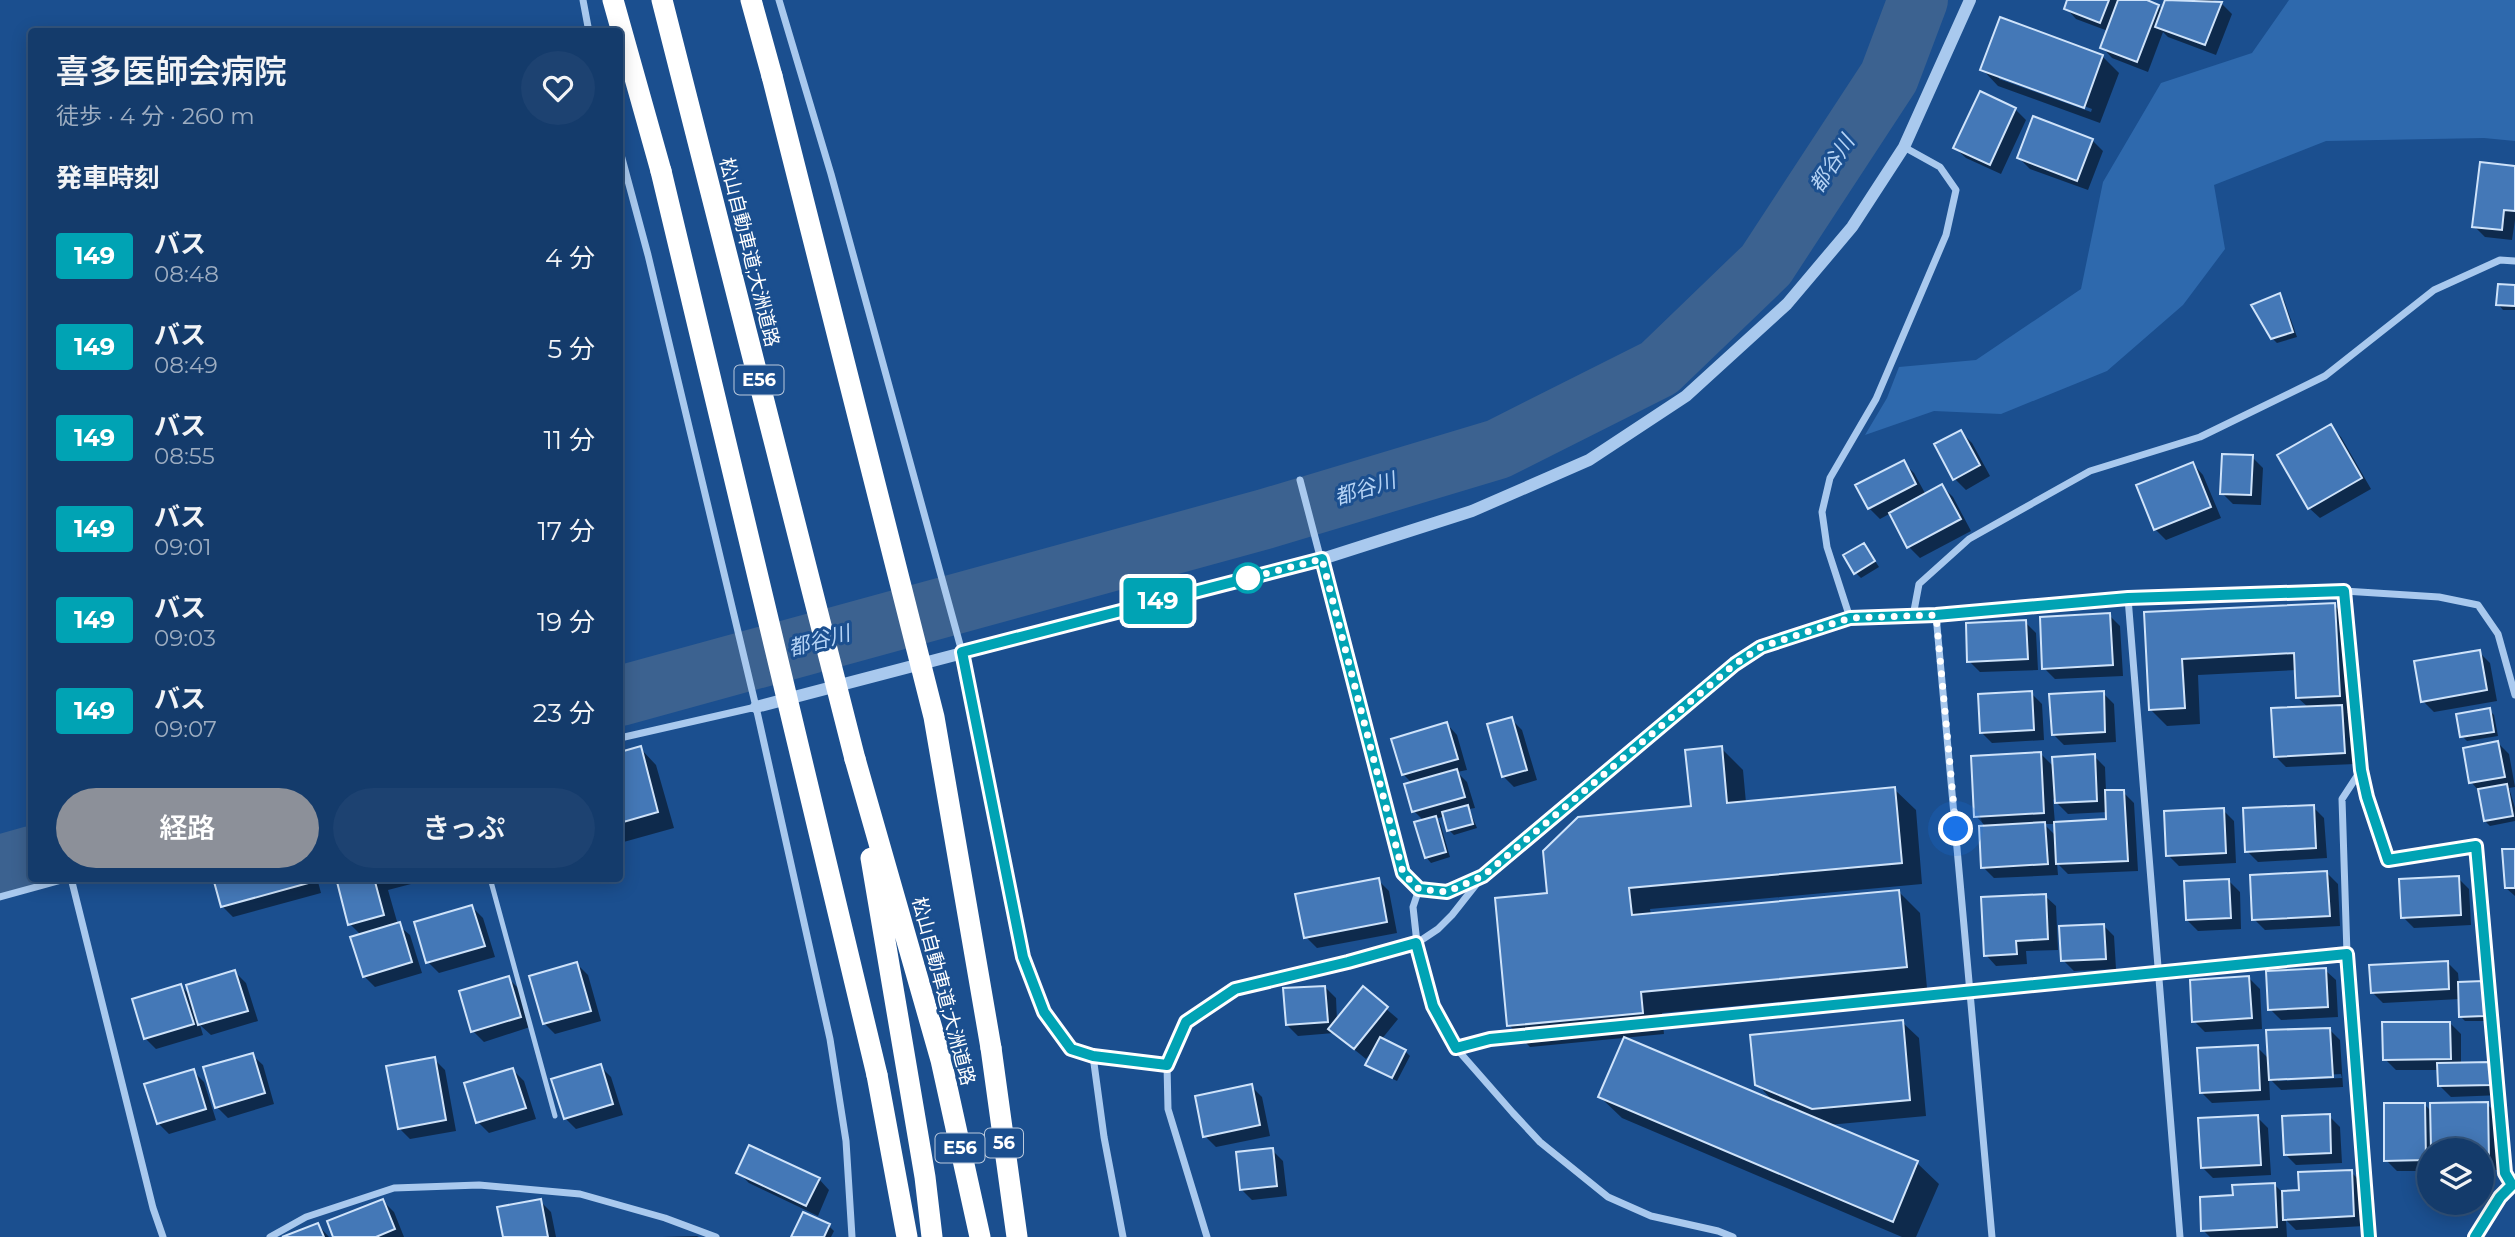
<!DOCTYPE html>
<html lang="ja">
<head>
<meta charset="utf-8">
<style>
  body { margin:0; font-family:Montserrat,"Noto Sans JP",sans-serif; background:#1d4271; color:#f1f3f6; height:100vh; display:flex; flex-direction:column; font-size:26px; white-space:nowrap }
  * { box-sizing:border-box; margin:0 }
  p { font-size:23px; color:#9dadc1 }
  .icon { flex:none; width:38px; height:38px; fill:none; stroke:currentColor; stroke-width:2; stroke-linecap:round; stroke-linejoin:round }
  .map { position:relative; flex:1; overflow:hidden }
  .side { position:absolute; left:28px; top:28px; width:595px; height:854px; display:flex; flex-direction:column; background:#143b6b; border-radius:7px; box-shadow:0 4px 18px #0003,0 0 0 2px #33557e }
  .side>* { flex:none }
  .badge { padding:0 14px; border-radius:5px; font-size:24px; line-height:46px }
  .tools { position:absolute; left:2417px; top:1138px; display:grid; gap:14px }
  .tools a { display:grid; place-items:center; width:77px; height:77px; border-radius:50%; background:#143b6b; box-shadow:0 4px 18px #0003,0 0 0 2px #33557e; font-size:35px }
  .you { position:absolute; width:35px; height:35px; margin:-18px; border:5px solid #fff; border-radius:50%; background:#1a73e8; box-shadow:0 0 0 10px #1a73e833 }
  .map>.badge { position:absolute; translate:-50% -50%; box-shadow:0 0 0 4px #fff }
  h2 { padding:0 28px; font-size:26px; line-height:63px }
  .round { display:grid; place-items:center; flex:none; width:74px; height:74px; border-radius:37px; background:#1d4271 }
  .overview { display:flex; align-items:center; justify-content:space-between; height:119px; padding:0 28px }
  h1 { font-size:33px; font-weight:600; line-height:52px }
  .button { display:flex; gap:14px; margin-top:auto; padding:14px 28px }
  .button a { flex:1; height:80px; border-radius:42px; background:#8c9099; color:#fff; font-size:28px; font-weight:600; line-height:80px; text-align:center }
  .button a+a { background:#1d4271; color:#f1f3f6 }
  ul { padding:0; list-style:none }
  li { display:flex; align-items:center; gap:21px; height:91px; padding:0 28px }
  li div { flex:1 }
  li b { display:block; font-size:26px }
  li em { font-style:normal }
  li .badge { min-width:77px; font-weight:700; text-align:center }
  .map>svg:first-child { display:block }
  .green { fill:#2e69ad }
  .shadow { fill:#0007; fill-rule:evenodd }
  .lines { fill:none; stroke-linecap:round; stroke-linejoin:round }
  .river { stroke:#3c6290; stroke-width:60 }
  .building { fill:#4478b7; stroke:#cfe3fa; stroke-width:2 }
  .service { stroke:#a9c9ee; stroke-width:5 }
  .minor { stroke:#a9c9ee; stroke-width:7 }
  .tertiary { stroke:#a9c9ee; stroke-width:12 }
  .motorway { stroke:#fff; stroke-width:21 }
  .motorway-bridge { stroke:#fff; stroke-width:21 }
  .line-casing { stroke:#fff; stroke-width:16 }
  .line { stroke:#00a3b4; stroke-width:10 }
  .walk { stroke:#fff; stroke-width:7; stroke-dasharray:0 12.6 }
  .stop-dot { fill:#fff; stroke:#00a3b4; stroke-width:3.5 }
  .labels { text-anchor:middle; stroke-width:6; stroke-linejoin:round; paint-order:stroke }
  .shield { fill:#1b4f8f; stroke:#bbcadd; stroke-width:2 }
  .shield-label { font-size:18px; font-weight:bold; fill:#fff }
  .street-label { font-size:19px; fill:#fff; stroke:#1b4f8f }
  .water-label { font-size:21px; font-style:italic; fill:#b5d3f5; stroke:#1b4f8f }
</style>
</head>
<body>
<div class="map">
<svg width="2515" height="1237" viewBox="0 0 2515 1237">
  <rect width="100%" height="100%" fill="#1b4f8f"/>
  <path class="green" d="M2289,0H2515V141L2484,138L2326,141L2214,185L2225,249L2183,305L2107,371L2001,414L1934,411L1865,435L1887,398L1899,367L1976,360L2081,289L2103,182L2161,83L2252,53Z"/>
  <path class="shadow" d="M2069,0H2142L2158,6L2163,11L2167,0H2212L2221,3L2232,14L2216,55L2168,37L2163,32L2148,72L2112,58L2102,47L2108,31L2076,19L2066,8Z
    M2102,56L2119,73L2100,123L1998,86L1982,69ZM1999,75L2092,109L2091,112L1999,79Z
    M2015,109L2026,120L2001,174L1966,158L1955,148Z
    M2092,140L2103,151L2088,190L2030,169L2019,158Z
    M2515,168V220L2512,240L2485,237L2474,226Z
    M2515,287V310H2503L2498,304Z
    M2279,295L2284,300L2297,337L2277,343L2272,338Z
    M2330,426L2341,437L2371,489L2320,518L2309,508Z
    M1961,432L1972,443L1990,476L1966,490L1955,479Z
    M2252,457L2263,468L2261,505L2233,504L2222,493Z
    M1903,462L1914,473L1926,495L1942,486L1953,497L1971,531L1920,558L1909,547L1891,513L1880,519L1869,508Z
    M2193,464L2203,475L2221,518L2166,540L2155,529Z
    M1868,550L1879,567L1861,578L1856,573Z
    M2334,605L2351,622L2355,712H2347L2353,718L2355,764L2286,767L2275,756L2309,708L2298,698L2297,670L2198,675L2200,724L2167,726L2151,710L2146,614Z
    M2109,615L2120,626L2123,676L2055,679L2044,668Z
    M2025,622L2036,633L2038,670L1980,672L1969,661Z
    M2479,652L2490,663L2497,701L2434,712L2423,701Z
    M2031,693L2042,704L2044,740L1992,743L1981,732Z
    M2103,693L2114,704L2116,742L2064,745L2053,734Z
    M2489,710L2494,715L2498,736L2467,741L2462,736Z
    M1511,719L1522,730L1537,780L1514,787L1503,776Z
    M1447,724L1457,735L1467,770L1457,772L1467,782L1475,808L1469,809L1477,828L1454,835L1449,830L1445,816L1436,819L1440,823L1450,857L1431,863L1426,857L1424,821L1414,811L1413,784L1403,774Z
    M2498,743L2509,754L2515,787L2509,788L2515,808V821L2490,826L2485,821L2480,792L2471,782Z
    M640,748L656,765L674,828L620,843V754Z
    M1721,748L1743,770L1746,803L1894,789L1916,810L1922,884L1650,909L1651,915L1899,892L1920,913L1927,988L1662,1013L1664,1034L1530,1047L1509,1025L1549,895L1693,808Z
    M2041,754L2055,768L2094,756L2105,767L2106,792H2123L2134,803L2138,871L2068,874L2057,863L2058,875L1994,878L1983,867L1987,828L1976,816ZM2053,799L2068,814L2108,812V821L2056,836L2044,824H2055Z
    M2313,807L2324,818L2327,858L2258,862L2247,851Z
    M2223,810L2234,821L2236,863L2179,866L2168,855Z
    M2515,850V896L2506,888Z
    M2327,873L2338,884L2340,926L2265,930L2254,919Z
    M214,878H317L321,893L233,917L222,906Z
    M338,878H434L388,890L398,925L410,935L422,973L375,987L364,976L361,935L350,924Z
    M2458,878L2469,889L2471,925L2414,928L2403,917Z
    M1378,880L1389,891L1397,933L1317,948L1306,937Z
    M2229,881L2240,892L2241,929L2198,931L2187,920Z
    M2045,896L2056,906L2058,950L2026,951L2027,964L1996,966L1986,955Z
    M472,907L483,918L495,957L439,973L428,962L416,923Z
    M2103,925L2114,936L2116,969L2074,971L2063,960Z
    M2447,962L2458,973L2459,984L2482,983L2488,988V1021H2465L2460,1016V999L2383,1003L2372,992Z
    M577,964L588,975L601,1021L555,1034L544,1023Z
    M2325,970L2336,980L2338,1017L2281,1020L2270,1009Z
    M235,972L246,983L258,1021L211,1035L200,1025L203,1035L156,1049L145,1038L181,986L192,997Z
    M508,978L519,989L530,1027L484,1042L473,1031Z
    M2249,978L2260,989L2262,1029L2205,1032L2194,1021Z
    M1325,987L1336,998L1337,1021L1363,989L1398,1019L1381,1040L1405,1051L1410,1056L1397,1081L1373,1069L1368,1064L1373,1050L1366,1059L1334,1033L1298,1036L1287,1025Z
    M1902,1022L1919,1038L1926,1116L1828,1125L1917,1163L1939,1184L1916,1237H1902L1622,1118L1600,1097L1774,1102L1757,1084Z
    M2450,1023L2461,1034V1064H2490L2501,1075L2502,1095L2451,1097L2440,1086L2439,1070H2396L2385,1059Z
    M2329,1029L2340,1040L2343,1087L2281,1090L2269,1078L2270,1100L2212,1103L2201,1092L2257,1047L2269,1059ZM2341,1074L2342,1078L2278,1081V1078Z
    M252,1055L263,1065L274,1104L228,1118L217,1107Z
    M434,1059L445,1070L456,1131L410,1139L399,1128Z
    M600,1066L611,1077L623,1115L576,1129L565,1118Z
    M513,1070L524,1081L536,1119L489,1133L478,1122Z
    M193,1071L204,1082L216,1120L169,1134L158,1123Z
    M1251,1086L1262,1097L1270,1136L1216,1147L1205,1136Z
    M2424,1104L2432,1112L2487,1104L2498,1115L2499,1170H2482V1150H2429V1171H2397L2386,1160Z
    M2329,1116L2340,1127L2342,1163L2296,1165L2285,1154Z
    M2257,1117L2268,1128L2271,1175L2213,1178L2202,1167Z
    M1272,1150L1283,1161L1287,1196L1252,1200L1241,1189Z
    M738,1172L819,1179L829,1190L818,1216L749,1183Z
    M2351,1172L2362,1183L2364,1226L2296,1230L2286,1220L2287,1237H2210L2203,1230L2274,1184L2283,1193L2301,1192Z
    M383,1201L394,1212L404,1237H335Z
    M540,1201L551,1212L556,1237H505Z
    M318,1225L329,1237H287Z
    M829,1226L834,1231L831,1237H794Z
    M697,1236L699,1237H662Z"/>
  <g class="lines">
    <path class="river" d="M620,696L1265,519L1498,449L1659,368L1766,265L1889,77L1918,0
      M0,865L32,856"/>
  </g>
  <path class="building" d="M2067,0H2109L2100,23L2064,9Z
    M2118,0H2147L2159,5L2137,62L2100,48Z
    M2165,0L2222,2L2205,45L2155,27Z
    M2000,17L2103,55L2084,108L1980,70Z
    M1980,91L2016,108L1990,165L1953,148Z
    M2033,116L2093,139L2077,181L2017,158Z
    M2480,162L2515,166V211L2504,210L2502,230L2472,227Z
    M2498,284L2515,285V306L2496,305Z
    M2280,293L2293,332L2271,339L2251,305Z
    M2331,424L2362,478L2308,509L2277,455Z
    M1961,430L1980,465L1953,480L1934,444Z
    M2222,454L2253,455L2251,495L2220,494Z
    M1904,460L1916,484L1868,509L1855,485Z
    M2193,462L2211,507L2154,530L2136,485Z
    M1942,484L1961,519L1907,548L1889,513Z
    M1864,543L1875,561L1854,574L1843,555Z
    M2335,603L2340,696L2296,698L2294,653L2182,659L2185,708L2149,710L2144,612Z
    M2110,613L2113,665L2042,669L2040,617Z
    M2026,620L2028,659L1967,662L1966,623Z
    M2480,650L2487,690L2421,702L2414,661Z
    M2032,691L2034,730L1980,733L1978,694Z
    M2104,691L2105,732L2052,735L2049,694Z
    M2342,705L2345,753L2274,757L2271,708Z
    M2490,708L2494,732L2460,737L2456,714Z
    M1512,717L1527,770L1502,777L1487,724Z
    M1447,722L1458,759L1402,775L1391,739Z
    M2498,741L2505,777L2469,783L2463,748Z
    M641,746L658,812L620,823V752Z
    M1722,746L1727,803L1895,787L1902,863L1629,888L1632,915L1899,890L1907,967L1641,992L1643,1013L1507,1026L1495,898L1547,893L1543,851L1578,817L1691,806L1685,750Z
    M2041,752L2044,813L1974,817L1971,756Z
    M2095,754L2097,801L2055,803L2052,757Z
    M1457,769L1465,797L1412,812L1404,784Z
    M2507,784L2513,816L2484,821L2478,789Z
    M2105,790H2124L2128,861L2056,864L2054,822L2106,819Z
    M1468,805L1473,824L1447,831L1442,812Z
    M2314,805L2316,848L2245,852L2243,808Z
    M2224,808L2226,853L2166,856L2164,811Z
    M1436,816L1446,852L1425,858L1414,822Z
    M2045,822L2048,864L1981,868L1979,826Z
    M2502,849H2515V888H2505Z
    M2327,871L2330,916L2252,920L2250,875Z
    M2459,876L2461,915L2401,918L2399,879Z
    M213,878H311L312,882L221,907Z
    M336,878H374L384,915L348,925Z
    M1379,878L1387,922L1304,938L1295,894Z
    M2229,879L2231,918L2186,920L2184,881Z
    M2046,894L2048,939L2016,941L2017,954L1984,956L1981,897Z
    M472,905L485,946L426,963L414,922Z
    M400,922L412,962L363,977L350,937Z
    M2104,924L2106,959L2061,961L2059,926Z
    M2448,961L2449,989L2371,993L2369,965Z
    M577,962L591,1011L543,1024L529,976Z
    M2326,968L2328,1007L2268,1010L2266,971Z
    M235,970L248,1011L198,1025L186,985Z
    M509,976L521,1017L471,1032L459,991Z
    M2249,976L2252,1018L2192,1022L2190,980Z
    M2483,981L2484,1016L2459,1017L2458,982Z
    M181,984L194,1024L144,1039L132,999Z
    M1325,986L1328,1022L1286,1025L1283,988Z
    M1363,986L1388,1007L1354,1049L1328,1029Z
    M1903,1020L1910,1100L1812,1109L1755,1085L1750,1035Z
    M2382,1022H2450L2451,1059L2383,1060Z
    M2330,1028L2333,1077L2269,1080L2266,1030Z
    M1380,1037L1406,1050L1392,1078L1365,1065Z
    M1624,1037L1918,1161L1893,1222L1598,1097Z
    M2258,1045L2260,1090L2200,1093L2197,1048Z
    M253,1053L265,1093L215,1108L203,1067Z
    M435,1057L446,1120L398,1129L386,1066Z
    M2491,1062L2492,1085L2438,1086L2437,1063Z
    M601,1064L613,1104L564,1119L551,1079Z
    M513,1068L526,1108L476,1123L464,1083Z
    M194,1069L206,1109L157,1124L144,1084Z
    M1252,1084L1260,1125L1203,1137L1195,1096Z
    M2488,1102L2489,1160H2482V1150H2431L2430,1103Z
    M2384,1103H2425L2426,1160L2384,1161Z
    M2330,1114L2331,1153L2284,1155L2282,1116Z
    M2258,1115L2261,1165L2201,1168L2198,1118Z
    M749,1145L820,1178L806,1206L736,1173Z
    M1273,1148L1277,1186L1240,1190L1236,1152Z
    M2352,1170L2354,1216L2283,1220L2282,1191L2299,1190L2298,1172Z
    M2275,1183L2277,1227L2201,1231L2200,1197L2233,1195L2232,1185Z
    M383,1199L395,1229L376,1237H333L327,1221Z
    M541,1199L548,1237H503L497,1207Z
    M803,1212L830,1224L824,1237H791Z
    M318,1223L324,1237H282Z"/>
  <g class="lines">
    <path class="service" d="M490,878L555,1116
      M1456,1048L1490,1039L1971,990"/>
    <path class="minor" d="M583,0L589,32
      M779,0L831,174L962,652L1023,957L1044,1012L1071,1049L1093,1056L1167,1065
      M620,151L648,255L756,707L830,1039L846,1141L852,1237
      M1300,480L1403,873L1419,889L1447,892L1483,876L1735,664L1761,647L1850,618L1936,615L2128,598L2344,591L2439,597L2478,605L2498,634L2515,695
      M2344,591L2361,770L2388,861L2476,846L2505,1173L2512,1185
      M2128,598L2180,1237
      M1936,615L1992,1237
      M1913,616L1919,584L1969,539L2090,471L2200,437L2325,376L2434,290L2500,260L2515,261
      M1850,618L1827,547L1822,512L1830,478L1876,399L1946,235L1956,190L1940,167L1904,147
      M620,738L756,707
      M2361,770L2342,799L2347,954L2369,1237
      M71,878L153,1208L163,1237
      M1419,889L1413,907L1417,943L1433,1006L1456,1048L1513,1113L1540,1142L1608,1197L1651,1216L1718,1231L1733,1237
      M0,897L69,878
      M1971,990L2347,954
      M1093,1056L1104,1137L1123,1237
      M270,1237L306,1217L394,1188L479,1185L580,1194L665,1218L716,1237
      M1207,1237L1168,1109L1167,1065L1186,1022L1235,989L1348,962L1417,943L1438,929L1452,915L1482,877
      M2475,1237L2500,1197L2514,1185"/>
    <path class="tertiary" d="M756,707L1322,559L1472,511L1589,460L1686,396L1787,304L1852,227L1904,147L1970,0"/>
    <path class="motorway" d="M613,0L661,171
      M751,0L772,76
      M855,759L941,1060L980,1237
      M871,858L925,1177L932,1237
      M991,1048L1017,1237
      M877,1075L907,1237"/>
    <path class="motorway-bridge" d="M662,0L855,759
      M772,76L934,717L991,1048
      M661,171L877,1075"/>
  </g>
  <g class="lines">
    <g class="line-casing">
      <path id="line" d="M2369,1237L2347,954L1490,1039L1456,1048L1433,1006L1416,943L1348,962L1235,989L1186,1022L1167,1065L1093,1056L1071,1049L1044,1012L1023,957L962,652L1322,559L1403,873L1419,889L1447,892L1483,876L1735,664L1761,647L1850,618L1936,615L2128,598L2344,591L2361,770L2367,797L2388,860L2476,846L2505,1173L2512,1185L2500,1197L2475,1237"/>
    </g>
    <use href="#line" class="line"/>
    <path class="walk" d="M1248,578L1245,579L1322,559L1403,873L1419,889L1447,892L1483,876L1735,664L1761,647L1850,618L1936,615L1956,829"/>
  </g>
  <circle class="stop-dot" cx="1248" cy="578" r="14"/>
  <g class="labels">
    <g class="shield">
      <rect x="734.5" y="365.5" width="49" height="29" rx="5"/>
      <rect x="985" y="1128.5" width="38" height="29" rx="5"/>
      <rect x="935.5" y="1133.5" width="49" height="29" rx="5"/>
    </g>
    <g class="shield-label">
      <text x="759" y="386">E56</text>
      <text x="1004" y="1149">56</text>
      <text x="960" y="1154">E56</text>
    </g>
    <g class="street-label">
      <text transform="translate(750 252) rotate(76)" y="7">松山自動車道;大洲道路</text>
      <text transform="translate(944 991) rotate(75)" y="7">松山自動車道;大洲道路</text>
    </g>
    <g class="water-label">
      <text transform="translate(1832 164) rotate(-57)" y="7">都谷川</text>
      <text transform="translate(1365 489) rotate(-17)" y="7">都谷川</text>
      <text transform="translate(819 641) rotate(-15)" y="7">都谷川</text>
    </g>
  </g>
</svg>
<div class="tools">
<a><svg class="icon" aria-label="layers" viewBox="0 0 24 24"><path d="M12 4l9 5-9 5-9-5zM3 14l9 5 9-5"/></svg></a>
</div>
<div class="you" style="left:1956px;top:829px"></div>
<b class="badge" style="left:1158px;top:601px;background:#00a3b4;color:#fff">149</b>
<section class="side">
<div class="overview"><div><h1>喜多医師会病院</h1><p>徒歩 · 4 分 · 260 m</p></div><a class="round"><svg class="icon" aria-label="heart" viewBox="0 0 24 24"><path d="M12 20l-8-8c-3-5 5-10 8-4 3-6 11-1 8 4z"/></svg></a></div>
<h2>発車時刻</h2>
<ul>
<li><span class="badge" style="background:#00a3b4;color:#fff">149</span><div><b>バス</b><p>08:48</p></div><em>4 分</em></li>
<li><span class="badge" style="background:#00a3b4;color:#fff">149</span><div><b>バス</b><p>08:49</p></div><em>5 分</em></li>
<li><span class="badge" style="background:#00a3b4;color:#fff">149</span><div><b>バス</b><p>08:55</p></div><em>11 分</em></li>
<li><span class="badge" style="background:#00a3b4;color:#fff">149</span><div><b>バス</b><p>09:01</p></div><em>17 分</em></li>
<li><span class="badge" style="background:#00a3b4;color:#fff">149</span><div><b>バス</b><p>09:03</p></div><em>19 分</em></li>
<li><span class="badge" style="background:#00a3b4;color:#fff">149</span><div><b>バス</b><p>09:07</p></div><em>23 分</em></li>
</ul>
<div class="button"><a>経路</a><a>きっぷ</a></div>
</section>
</div>
</body>
</html>
